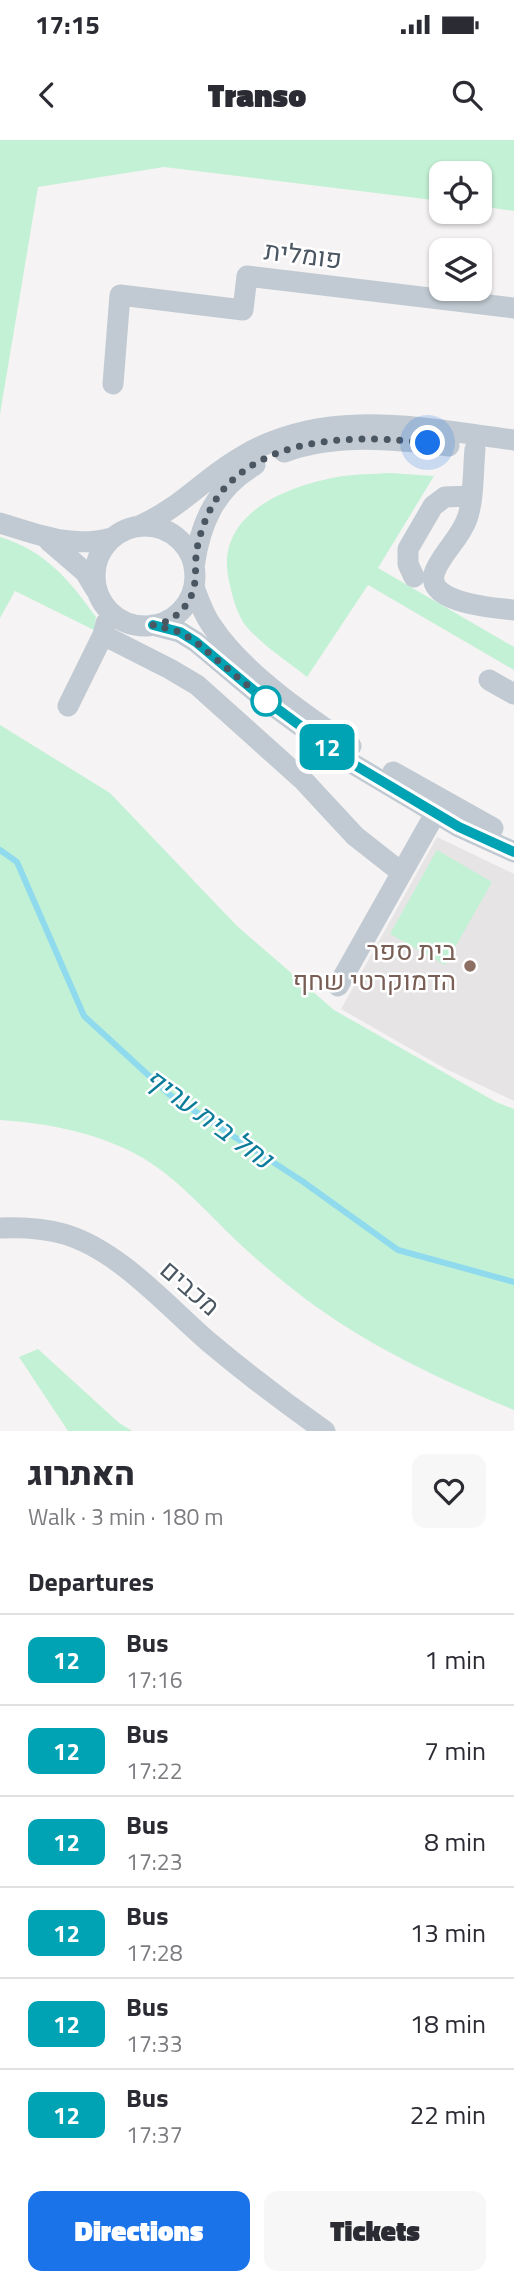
<!DOCTYPE html>
<html lang="en">
<head>
<meta charset="utf-8">
<style>
  body { margin:0; font-family:"Titillium Web",Heebo,sans-serif; background:#f7f7f7; color:#2b2b33; height:100vh; display:flex; flex-direction:column; font-size:26px; white-space:nowrap }
  * { box-sizing:border-box; margin:0 }
  p { font-size:23px; color:#7c7c81 }
  .icon { flex:none; width:38px; height:38px; fill:none; stroke:currentColor; stroke-width:2; stroke-linecap:round; stroke-linejoin:round }
  .map { position:relative; height:1291px; overflow:hidden }
  .side { display:flex; flex-direction:column; background:#fff; flex:1 }
  .side>* { flex:none }
  .badge { padding:0 14px; border-radius:10px; font-size:24px; line-height:46px }
  .fabs { position:absolute; left:429px; top:21px; display:grid; gap:14px }
  .fabs a { display:grid; place-items:center; width:63px; height:63px; border-radius:14px; background:#fff; box-shadow:0 2px 5px #0004; font-size:35px }
  .you { position:absolute; width:35px; height:35px; margin:-18px; border:5px solid #fff; border-radius:50%; background:#1a73e8; box-shadow:0 0 0 10px #1a73e833 }
  .map>.badge { position:absolute; translate:-50% -50%; box-shadow:0 0 0 4px #fff }
  h2 { padding:0 28px; font-size:26px; line-height:63px }
  .round { display:grid; place-items:center; flex:none; width:74px; height:74px; border-radius:14px; background:#f7f7f7 }
  .overview { display:flex; align-items:center; justify-content:space-between; height:119px; padding:0 28px }
  h1 { font-size:33px; font-weight:800; line-height:52px }
  .cta { display:flex; gap:14px; margin-top:auto; padding:14px 28px }
  .cta a { flex:1; height:80px; border-radius:14px; background:#1a73e8; color:#fff; font-size:28px; font-weight:800; line-height:80px; text-align:center }
  .cta a+a { background:#f7f7f7; color:#2b2b33 }
  ul { padding:0; list-style:none }
  li { display:flex; align-items:center; gap:21px; height:91px; padding:0 28px; border-top:2px solid #e1e1e2 }
  li div { flex:1 }
  li b { display:block; font-size:26px }
  li em { font-style:normal }
  li .badge { min-width:77px; font-weight:700; text-align:center }
  .status { display:flex; justify-content:space-between; align-items:center; height:49px; padding:0 35px; background:#fff; direction:ltr }
  .status svg { height:19px; fill:currentColor }
  header { display:flex; justify-content:space-between; align-items:center; height:91px; padding:0 28px; background:#fff; font-size:32px; font-weight:800 }
  .map>svg:first-child { display:block }
  .education { fill:#e6e4e5 }
  .green { fill:#c3f1d5 }
  .lines { fill:none; stroke-linecap:round; stroke-linejoin:round }
  .stream { stroke:#90daee; stroke-width:6 }
  .minor { stroke:#c1cad2; stroke-width:21 }
  .line-casing { stroke:#fff; stroke-width:16 }
  .line { stroke:#00a3b4; stroke-width:10 }
  .walk { stroke:#4a5661; stroke-width:7; stroke-dasharray:0 12.6 }
  .stop-dot { fill:#fff; stroke:#00a3b4; stroke-width:3.5 }
  .education-dot { fill:#8d6e63; stroke:#fff; stroke-width:2.5 }
  .labels { text-anchor:middle; stroke-width:5; stroke-linejoin:round; paint-order:stroke }
  .street-label { font-size:26px; fill:#4a5661; stroke:#fff }
  .education-label { font-size:26px; fill:#785e54; stroke:#fff; text-anchor:end }
  .water-label { font-size:28px; font-style:italic; fill:#0c7c9b; stroke:#fff }
</style>
</head>
<body>
<div class="status"><b>17:15</b><svg viewBox="0 0 49 12"><path d="M0 12V9h3v3zM5 12V6h3v6zM10 12V3h3v9zM15 12V0h3v12zM26 1h20v11H26zM47 4h2v5h-2z"/></svg></div>
<header><svg class="icon" aria-label="back" viewBox="0 0 24 24"><path d="M15 5l-7 7 7 7"/></svg>Transo<svg class="icon" aria-label="search" viewBox="0 0 24 24"><circle cx="10" cy="10" r="6"/><path d="M15 15l6 6"/></svg></header>
<div class="map">
<svg width="514" height="1291" viewBox="0 0 514 1291">
  <rect width="100%" height="100%" fill="#f5f3f3"/>
  <path class="education" d="M437,697L514,734V961L446,929L341,869Z"/>
  <path class="green" d="M0,0H514V71L480,66V33H441V61L164,27L38,47L0,274Z
    M390,333L434,336L378,428L514,507V530L368,445L307,537C287,521 263,506 246,486C237,475 232,455 229,441C214,375 284,347 337,337C354,334 373,334 390,333Z
    M0,397C46,411 69,440 96,477L94,490L15,451L0,478Z
    M0,585L110,653L237,786L334,870L496,962L514,969V1270C441,1240 366,1205 303,1157C282,1141 262,1124 242,1106C210,1076 181,1041 143,1018C100,993 48,983 0,980Z
    M437,710L492,742L445,825L390,794Z
    M38,1209L118,1282L132,1291H68L19,1217Z"/>
  <g class="lines">
    <path class="stream" d="M0,710L17,722L84,876L170,955L302,1041L398,1110L514,1142"/>
    <path class="minor" d="M113,244L120,155L243,170L247,136L514,168
      M475,309C473,330 474,360 467,379C460,398 444,411 436,429C419,463 495,468 514,470
      M284,312C337,293 394,299 449,306
      M0,383C37,394 72,409 111,398
      M95 436a50 50 0 1 1 100 0a50 50 0 1 1-100 0Z
      M139,386C182,367 203,339 241,317C325,266 422,288 514,300
      M49,401L85,432L96,450
      M194,427C200,384 215,348 255,325
      M414,437L408,424V409L433,366L445,357L470,356
      M194,447C199,461 204,475 212,486C242,532 305,575 351,606
      M153,485L180,492L196,502L264,559L348,621L459,687L514,712
      M103,495L170,529L197,545L304,641L355,696L402,733
      M489,540L514,554
      M68,566L103,495L106,483
      M393,632L493,688
      M338,846L435,674
      M0,1088C22,1087 43,1088 64,1094C119,1110 167,1166 210,1203C247,1234 285,1263 325,1291"/>
  </g>
  <g class="lines">
    <g class="line-casing">
      <path id="line" d="M153,485L180,492L196,502L264,559L348,621L459,687L514,712"/>
    </g>
    <use href="#line" class="line"/>
    <path class="walk" d="M266,561L196,502L180,492L153,485C173,483 190,466 194,447C197,433 194,419 198,404C202,386 210,366 222,351C270,294 361,295 428,303"/>
  </g>
  <circle class="stop-dot" cx="266" cy="561" r="14"/>
  <circle class="education-dot" cx="470" cy="826" r="7"/>
  <g class="labels">
    <g class="street-label">
      <text transform="translate(303 115) rotate(7)" y="9">פומלית</text>
      <text transform="translate(190 1148) rotate(41)" y="9">מכבים</text>
    </g>
    <g class="education-label">
      <text x="456" y="820">בית ספר<tspan x="456" dy="30">הדמוקרטי שחף</tspan></text>
    </g>
    <g class="water-label">
      <text transform="translate(209 978) rotate(36)" y="10">נחל בית עריף</text>
    </g>
  </g>
</svg>
<div class="fabs">
<a><svg class="icon" aria-label="locate" viewBox="0 0 24 24"><circle cx="12" cy="12" r="6"/><path d="M12 2v4M12 18v4M2 12h4M18 12h4"/></svg></a>
<a><svg class="icon" aria-label="layers" viewBox="0 0 24 24"><path d="M12 4l9 5-9 5-9-5zM3 14l9 5 9-5"/></svg></a>
</div>
<div class="you" style="left:428px;top:303px"></div>
<b class="badge" style="left:327px;top:607px;background:#00a3b4;color:#fff">12</b>
</div>
<section class="side">
<div class="overview"><div><h1>האתרוג</h1><p>Walk · 3 min · 180 m</p></div><a class="round"><svg class="icon" aria-label="heart" viewBox="0 0 24 24"><path d="M12 20l-8-8c-3-5 5-10 8-4 3-6 11-1 8 4z"/></svg></a></div>
<h2>Departures</h2>
<ul>
<li><span class="badge" style="background:#00a3b4;color:#fff">12</span><div><b>Bus</b><p>17:16</p></div><em>1 min</em></li>
<li><span class="badge" style="background:#00a3b4;color:#fff">12</span><div><b>Bus</b><p>17:22</p></div><em>7 min</em></li>
<li><span class="badge" style="background:#00a3b4;color:#fff">12</span><div><b>Bus</b><p>17:23</p></div><em>8 min</em></li>
<li><span class="badge" style="background:#00a3b4;color:#fff">12</span><div><b>Bus</b><p>17:28</p></div><em>13 min</em></li>
<li><span class="badge" style="background:#00a3b4;color:#fff">12</span><div><b>Bus</b><p>17:33</p></div><em>18 min</em></li>
<li><span class="badge" style="background:#00a3b4;color:#fff">12</span><div><b>Bus</b><p>17:37</p></div><em>22 min</em></li>
</ul>
<div class="cta"><a>Directions</a><a>Tickets</a></div>
</section>
</body>
</html>
